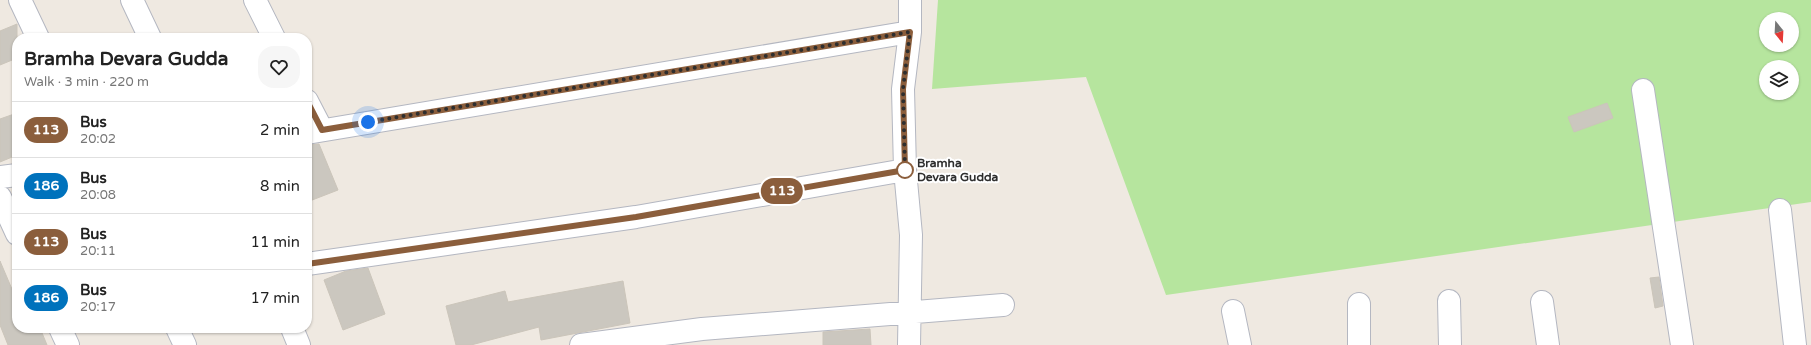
<!DOCTYPE html>
<html lang="en">
<head>
<meta charset="utf-8">
<style>
  body { margin:0; font-family:"Varela Round",sans-serif; background:#f6f6f6; color:#222; height:100vh; display:flex; flex-direction:column; font-size:15px; white-space:nowrap }
  * { box-sizing:border-box; margin:0 }
  p { font-size:13px; color:#767676 }
  .icon { flex:none; width:22px; height:22px; fill:none; stroke:currentColor; stroke-width:2; stroke-linecap:round; stroke-linejoin:round }
  .map { position:relative; flex:1; overflow:hidden }
  .drawer { position:absolute; left:12px; top:33px; width:300px; height:300px; display:flex; flex-direction:column; background:#fff; border-radius:16px; box-shadow:0 1px 3px #0004 }
  .drawer>* { flex:none }
  .badge { padding:0 8px; border-radius:13px; font-size:14px; line-height:26px }
  .needle { width:26px; rotate:162deg }
  .fabs { position:absolute; left:1759px; top:12px; display:grid; gap:8px }
  .fabs a { display:grid; place-items:center; width:40px; height:40px; border-radius:50%; background:#fff; box-shadow:0 1px 3px #0004; font-size:20px }
  .you { position:absolute; width:20px; height:20px; margin:-10px; border:3px solid #fff; border-radius:50%; background:#1a73e8; box-shadow:0 0 0 6px #1a73e833 }
  .map>.badge { position:absolute; translate:-50% -50%; box-shadow:0 0 0 2px #fff }
  .round { display:grid; place-items:center; flex:none; width:42px; height:42px; border-radius:16px; background:#f6f6f6 }
  .summary { display:flex; align-items:center; justify-content:space-between; height:68px; padding:0 12px }
  h1 { font-size:19px; font-weight:700; line-height:30px }
  ul { padding:0; list-style:none }
  li { display:flex; align-items:center; gap:12px; height:56px; padding:0 12px; border-top:1px solid #e0e0e0 }
  li div { flex:1 }
  li b { display:block; font-size:15px }
  li em { font-style:normal }
  li .badge { min-width:44px; font-weight:700; text-align:center }
  .map>svg:first-child { display:block }
  .green { fill:#b6e59e; fill-rule:evenodd }
  .building { fill:#cbc7bf; stroke:#cbc5ba }
  .lines { fill:none; stroke-linecap:round; stroke-linejoin:round }
  .minor-casing { stroke:#b4b7c1; stroke-width:24 }
  .minor { stroke:#fff; stroke-width:22 }
  .line-casing { stroke:#fff; stroke-width:9 }
  .line { stroke:#8b5e3c; stroke-width:6 }
  .walk { stroke:#2e2e2e; stroke-width:4; stroke-dasharray:0 7.2 }
  .stop-dot { fill:#fff; stroke:#8b5e3c; stroke-width:2 }
  .labels { text-anchor:middle; stroke-width:4; stroke-linejoin:round; paint-order:stroke }
  .stop-label { font-size:12px; font-weight:bold; fill:#2e2e2e; stroke:#fff; text-anchor:start }
</style>
</head>
<body>
<div class="map">
<svg width="1811" height="345" viewBox="0 0 1811 345">
  <rect width="100%" height="100%" fill="#efe9e1"/>
  <path class="green" d="M938,0H1811V202L1166,295L1086,77L932,89ZM1766,19H1792V45H1766ZM1766,67H1792V93H1766Z"/>
  <path class="building" d="M17,24V58L0,65V31Z
    M1607,103L1613,118L1574,132L1568,117Z
    M17,113V155L0,162V119Z
    M319,144L338,190L307,202V145Z
    M0,261L17,301V328H40L47,345H8L0,325Z
    M368,268L385,314L343,330L324,280L346,271Z
    M1659,277L1663,306L1655,308L1650,278Z
    M623,281L630,323L541,340L539,327L471,345H456L446,306L505,291L508,302Z
    M870,329L871,345H823V332Z"/>
  <g class="lines">
    <g class="minor-casing">
      <path id="minor" d="M20,0L38,38
        M132,0L150,38
        M255,0L274,38
        M1643,90L1682,345
        M307,101L322,130
        M307,133L910,32
        M0,177L17,175
        M0,197L17,234
        M1780,210L1795,345
        M307,264L636,217L905,170
        M1449,301L1450,345
        M1542,302L1548,345
        M1233,311L1240,345
        M60,328L68,345
        M177,328L185,345
        M292,328L299,345
        M581,345L702,329L1003,305
        M909,345L911,235L905,170L903,89L910,32V0
        M1359,345V304"/>
    </g>
    <use href="#minor" class="minor"/>
  </g>
  <g class="lines">
    <g class="line-casing">
      <path id="line" d="M307,101L322,130L910,32L903,89L905,170L636,217L307,264"/>
    </g>
    <use href="#line" class="line"/>
    <path class="walk" d="M368,122L910,32L903,89L905,170"/>
  </g>
  <circle class="stop-dot" cx="905" cy="170" r="8"/>
  <g class="labels">
    <g class="stop-label">
      <text x="917" y="167">Bramha<tspan x="917" dy="14">Devara Gudda</tspan></text>
    </g>
  </g>
</svg>
<div class="fabs">
<a><svg class="needle" viewBox="-14 -14 28 28"><path d="M0-13l5 13h-10z" fill="#e53935"/><path d="M0 13l5-13h-10z" fill="#767676"/></svg></a>
<a><svg class="icon" aria-label="layers" viewBox="0 0 24 24"><path d="M12 4l9 5-9 5-9-5zM3 14l9 5 9-5"/></svg></a>
</div>
<div class="you" style="left:368px;top:122px"></div>
<b class="badge" style="left:782px;top:191px;background:#8b5e3c;color:#fff">113</b>
<section class="drawer">
<div class="summary"><div><h1>Bramha Devara Gudda</h1><p>Walk · 3 min · 220 m</p></div><a class="round"><svg class="icon" aria-label="heart" viewBox="0 0 24 24"><path d="M12 20l-8-8c-3-5 5-10 8-4 3-6 11-1 8 4z"/></svg></a></div>
<ul>
<li><span class="badge" style="background:#8b5e3c;color:#fff">113</span><div><b>Bus</b><p>20:02</p></div><em>2 min</em></li>
<li><span class="badge" style="background:#0072bc;color:#fff">186</span><div><b>Bus</b><p>20:08</p></div><em>8 min</em></li>
<li><span class="badge" style="background:#8b5e3c;color:#fff">113</span><div><b>Bus</b><p>20:11</p></div><em>11 min</em></li>
<li><span class="badge" style="background:#0072bc;color:#fff">186</span><div><b>Bus</b><p>20:17</p></div><em>17 min</em></li>
</ul>
</section>
</div>
</body>
</html>
